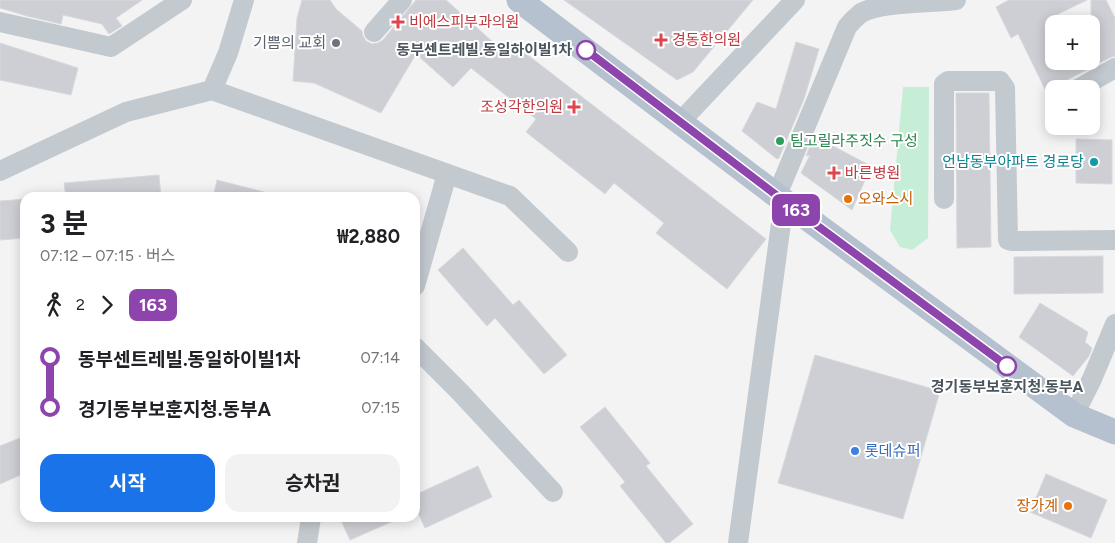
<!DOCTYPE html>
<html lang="ko">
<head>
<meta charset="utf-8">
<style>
  body { margin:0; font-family:Figtree,"Noto Sans KR",sans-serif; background:#f2f2f2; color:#202124; height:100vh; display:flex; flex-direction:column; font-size:19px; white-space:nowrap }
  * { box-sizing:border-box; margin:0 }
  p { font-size:16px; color:#757577 }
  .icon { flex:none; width:28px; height:28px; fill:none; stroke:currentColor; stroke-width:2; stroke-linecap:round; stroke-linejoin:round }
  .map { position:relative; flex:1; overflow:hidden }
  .sheet { position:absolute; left:20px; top:192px; width:400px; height:330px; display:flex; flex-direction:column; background:#fff; border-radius:15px; box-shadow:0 2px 12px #0003 }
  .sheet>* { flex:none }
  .badge { padding:0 10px; border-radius:8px; font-size:18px; line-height:32px }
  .buttons { position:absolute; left:1045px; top:15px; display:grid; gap:10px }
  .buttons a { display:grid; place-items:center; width:55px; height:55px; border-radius:10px; background:#fff; box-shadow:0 2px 12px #0003; font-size:25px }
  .map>.badge { position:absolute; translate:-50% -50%; box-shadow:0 0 0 2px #fff }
  .legs { display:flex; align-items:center; gap:8px; height:55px; padding:0 20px; font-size:16px }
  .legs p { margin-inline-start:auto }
  .head { display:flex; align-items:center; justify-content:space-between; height:85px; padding:0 20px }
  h1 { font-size:28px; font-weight:700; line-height:38px }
  .cta { display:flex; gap:10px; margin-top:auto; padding:10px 20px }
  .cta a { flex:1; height:58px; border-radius:15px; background:#1a73e8; color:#fff; font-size:20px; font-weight:700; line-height:58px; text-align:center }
  .cta a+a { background:#f2f2f2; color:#202124 }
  ul { padding:0 20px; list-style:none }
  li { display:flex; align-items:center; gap:18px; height:50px; font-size:19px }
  li i { display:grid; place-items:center; width:8px; height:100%; margin:0 6px; background:currentColor }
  li i::after { content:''; width:12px; height:12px; margin:-6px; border:4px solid; border-radius:50%; background:#fff }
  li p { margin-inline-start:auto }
  li:first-child i { background:linear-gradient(#0000 50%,currentColor 0) }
  li:last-child i { background:linear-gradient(currentColor 50%,#0000 0) }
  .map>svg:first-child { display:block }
  .green { fill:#c6edd6 }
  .building { fill:#cdcfd4; stroke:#d7d9dd }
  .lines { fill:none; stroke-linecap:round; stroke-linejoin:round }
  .minor { stroke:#c2c9cf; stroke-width:20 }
  .major { stroke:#b5c1ce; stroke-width:25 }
  .line-1-casing { stroke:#fff; stroke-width:11 }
  .line-1 { stroke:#8e44ad; stroke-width:8 }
  .health-dot { fill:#e0444e; stroke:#fff; stroke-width:2 }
  .worship-dot { fill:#6b7280; stroke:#fff; stroke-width:2 }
  .stop-1-dot { fill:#fff; stroke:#8e44ad; stroke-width:2.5 }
  .leisure-dot { fill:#2e9e5b; stroke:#fff; stroke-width:2 }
  .culture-dot { fill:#0f9aa8; stroke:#fff; stroke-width:2 }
  .food-dot { fill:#e8710a; stroke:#fff; stroke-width:2 }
  .shop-dot { fill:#3f7fe0; stroke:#fff; stroke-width:2 }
  .labels { text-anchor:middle; stroke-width:4; stroke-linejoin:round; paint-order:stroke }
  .health-label { font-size:15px; fill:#be3a42; stroke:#fff; text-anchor:start }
  .worship-label { font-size:15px; fill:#5b616d; stroke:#fff; text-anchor:end }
  .stop-label { font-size:15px; font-weight:bold; fill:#4b555e; stroke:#fff; text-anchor:end }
  .leisure-label { font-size:15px; fill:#27864d; stroke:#fff; text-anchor:start }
  .culture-label { font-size:15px; fill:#0d838f; stroke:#fff; text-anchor:end }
  .food-label { font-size:15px; fill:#c56008; stroke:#fff; text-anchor:start }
  .shop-label { font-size:15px; fill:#366cbe; stroke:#fff; text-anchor:start }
</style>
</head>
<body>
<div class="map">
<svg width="1115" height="543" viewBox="0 0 1115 543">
  <rect width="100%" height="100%" fill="#f4f3f3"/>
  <path class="green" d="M903,87H929L928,238L912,250L900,247L890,230Z"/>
  <path class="building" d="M0,0H142L116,18L122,26L109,34L102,24L63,15L61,24L27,16L0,8Z
    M302,0H330L336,9L362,31L363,36L366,41L372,44L378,43L383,40L416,0H446L504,52L511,42L766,239L727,289L656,233L664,223L614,183L605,194L526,132L536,119L471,68L453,87L416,54L381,113L314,83L293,81L297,18Z
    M564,0H753L693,72L677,80Z
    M1009,0H1087L1054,16V61H1091V0H1106L1115,18V56L1109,58L1046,91L1018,34L1011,38L996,7Z
    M796,42L819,49L804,99L779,158L777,159L742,131L757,102L776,109Z
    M0,43L78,68L71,95L0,80Z
    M956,93H989L991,247L957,248Z
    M814,136L871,166L852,210L801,173L810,155L806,156Z
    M1076,139L1112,140V184L1076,183Z
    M159,175L161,198H66L64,183Z
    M217,180L264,192L263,198H213Z
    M25,199V238L0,240V201Z
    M463,248L513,305L519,300L567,355L544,374L495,318L487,326L438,270Z
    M1103,256V293L1014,294V257Z
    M1040,303L1088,332L1085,342L1092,348L1089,356L1073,376L1019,337Z
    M815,355L940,391L903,519L778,483Z
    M605,407L650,463L646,466L693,524L669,543H666L620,486L625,482L580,427Z
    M20,438L25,449V473L0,484V446Z
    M478,466L492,497L425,528L415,506V495Z
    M1046,474L1107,500L1091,538L1030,512Z
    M340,518H400L350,540Z"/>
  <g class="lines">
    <path class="minor" d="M0,22L111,47L182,0
      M374,32L402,0
      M1078,89L1115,68
      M212,90L228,53L244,0
      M680,122L795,0
      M0,171L126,112L212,90L510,196L568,252
      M777,195L847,27C851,22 856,17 861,13C880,2 932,3 956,0
      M944,199V84L948,81H1000L1005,88L1008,240L1012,241L1115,240
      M415,286L447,174
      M415,347L460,392L553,492
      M1074,415L1092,379L1115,324
      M307,543L311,518
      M738,543L784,201"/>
    <path class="major" d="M519,0L784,201L1074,415L1115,432"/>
  </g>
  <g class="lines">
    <g class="line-1-casing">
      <path id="line-1" d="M586,50L784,201L1007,366"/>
    </g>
    <use href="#line-1" class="line-1"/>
  </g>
  <g class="health-dot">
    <path d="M395.5 14.5h5v5h5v5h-5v5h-5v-5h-5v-5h5z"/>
    <path d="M658.5 32.5h5v5h5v5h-5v5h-5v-5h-5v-5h5z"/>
    <path d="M571.5 99.5h5v5h5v5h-5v5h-5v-5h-5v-5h5z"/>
    <path d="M831.5 165.5h5v5h5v5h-5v5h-5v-5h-5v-5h5z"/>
  </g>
  <circle class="worship-dot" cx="336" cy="43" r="5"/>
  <g class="stop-1-dot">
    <circle cx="586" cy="50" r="9"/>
    <circle cx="1007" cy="366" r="9"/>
  </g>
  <circle class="leisure-dot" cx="780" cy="141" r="5"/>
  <circle class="culture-dot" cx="1094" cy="162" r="5"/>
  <g class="food-dot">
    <circle cx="848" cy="199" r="5"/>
    <circle cx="1068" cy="506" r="5"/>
  </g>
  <circle class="shop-dot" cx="855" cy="451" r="5"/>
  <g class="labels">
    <g class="health-label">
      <text x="409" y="27">비에스피부과의원</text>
      <text x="672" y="45">경동한의원</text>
      <text x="563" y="112" text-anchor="end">조성각한의원</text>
      <text x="845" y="178">바른병원</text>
    </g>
    <g class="worship-label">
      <text x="326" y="48">기쁨의 교회</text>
    </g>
    <g class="stop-label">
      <text x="572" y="55">동부센트레빌.동일하이빌1차</text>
      <text x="1007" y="392" text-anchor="middle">경기동부보훈지청.동부A</text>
    </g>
    <g class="leisure-label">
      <text x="790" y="146">팀고릴라주짓수 구성</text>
    </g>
    <g class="culture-label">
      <text x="1084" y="167">언남동부아파트 경로당</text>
    </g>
    <g class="food-label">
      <text x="858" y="204">오와스시</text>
      <text x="1058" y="511" text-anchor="end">장가계</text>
    </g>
    <g class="shop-label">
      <text x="865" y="456">롯데슈퍼</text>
    </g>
  </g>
</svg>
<div class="buttons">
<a>+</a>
<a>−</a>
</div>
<b class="badge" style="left:796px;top:210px;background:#8e44ad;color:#fff">163</b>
<section class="sheet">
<div class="head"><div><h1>3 분</h1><p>07:12 – 07:15 · 버스</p></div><b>₩2,880</b></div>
<div class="legs"><svg class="icon" aria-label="walk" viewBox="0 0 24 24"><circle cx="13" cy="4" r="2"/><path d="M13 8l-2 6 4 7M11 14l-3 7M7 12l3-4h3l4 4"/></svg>2<svg class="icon" aria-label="forward" viewBox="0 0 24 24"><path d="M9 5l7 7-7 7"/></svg><b class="badge" style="background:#8e44ad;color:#fff">163</b></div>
<ul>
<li><i style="color:#8e44ad"></i><b>동부센트레빌.동일하이빌1차</b><p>07:14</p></li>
<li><i style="color:#8e44ad"></i><b>경기동부보훈지청.동부A</b><p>07:15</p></li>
</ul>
<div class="cta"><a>시작</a><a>승차권</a></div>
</section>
</div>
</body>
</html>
